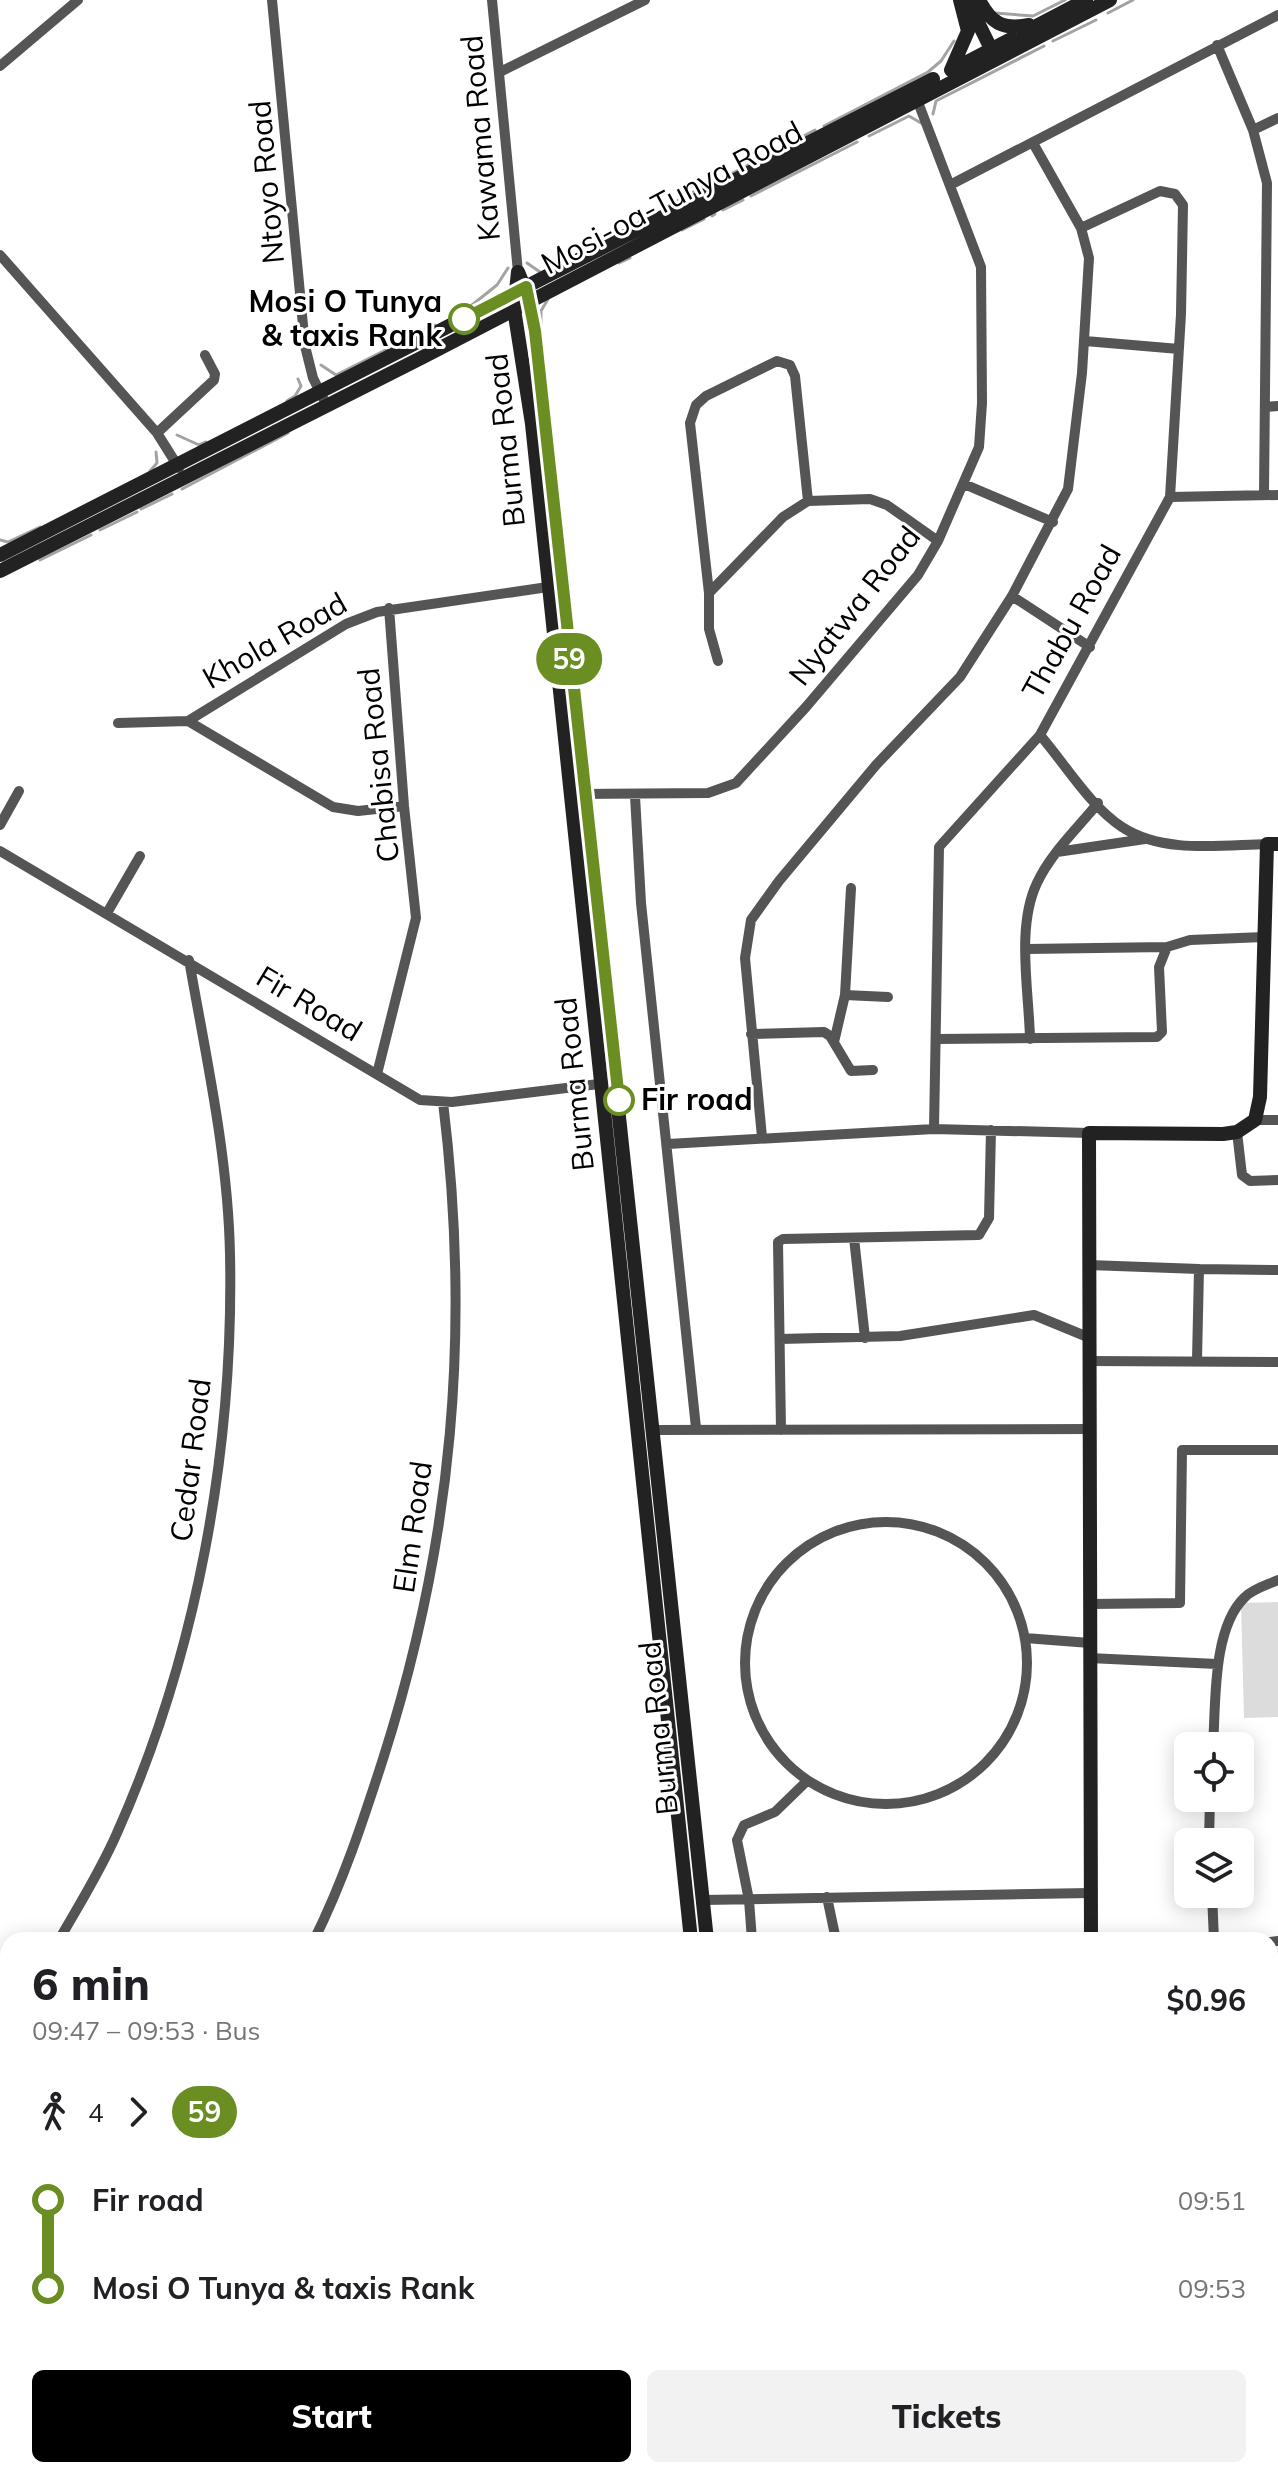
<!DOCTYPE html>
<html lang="en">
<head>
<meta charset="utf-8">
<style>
  body { margin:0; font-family:Mulish,sans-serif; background:#f2f2f2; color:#202124; height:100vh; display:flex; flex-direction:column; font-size:30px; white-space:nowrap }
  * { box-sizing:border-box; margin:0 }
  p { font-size:26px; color:#757577 }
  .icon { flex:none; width:44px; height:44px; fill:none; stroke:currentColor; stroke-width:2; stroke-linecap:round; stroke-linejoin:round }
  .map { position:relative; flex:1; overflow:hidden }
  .side { position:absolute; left:0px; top:1932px; width:1278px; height:546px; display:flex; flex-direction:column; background:#fff; border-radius:24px 24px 0 0; box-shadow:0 4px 20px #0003 }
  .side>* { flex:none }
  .badge { padding:0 16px; border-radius:26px; font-size:28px; line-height:52px }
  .controls { position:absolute; left:1174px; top:1732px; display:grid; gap:16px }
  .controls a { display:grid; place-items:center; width:80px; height:80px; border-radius:12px; background:#fff; box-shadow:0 4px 20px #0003; font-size:40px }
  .map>.badge { position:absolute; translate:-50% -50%; box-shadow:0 0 0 4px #fff }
  .legs { display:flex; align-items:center; gap:12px; height:88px; padding:0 32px; font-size:26px }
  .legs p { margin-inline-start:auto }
  .head { display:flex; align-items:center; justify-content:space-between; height:136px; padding:0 32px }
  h1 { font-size:44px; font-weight:800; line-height:60px }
  .button { display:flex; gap:16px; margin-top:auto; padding:16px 32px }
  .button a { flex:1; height:92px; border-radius:12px; background:#000; color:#fff; font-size:32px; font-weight:800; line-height:92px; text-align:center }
  .button a+a { background:#f2f2f2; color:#202124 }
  ul { padding:0 32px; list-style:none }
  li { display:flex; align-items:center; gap:28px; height:88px; font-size:30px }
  li i { display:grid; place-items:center; width:12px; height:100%; margin:0 10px; background:currentColor }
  li i::after { content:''; width:20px; height:20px; margin:-10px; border:6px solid; border-radius:50%; background:#fff }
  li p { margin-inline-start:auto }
  li:first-child i { background:linear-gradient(#0000 50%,currentColor 0) }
  li:last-child i { background:linear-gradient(currentColor 50%,#0000 0) }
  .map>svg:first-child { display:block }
  .green { fill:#dcdcdc }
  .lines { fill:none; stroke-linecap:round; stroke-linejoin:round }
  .stream { stroke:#a3a3a3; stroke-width:3 }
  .street { stroke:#555; stroke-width:10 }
  .secondary { stroke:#222; stroke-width:14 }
  .line-1-casing { stroke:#fff; stroke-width:18 }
  .line-1 { stroke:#6b8e23; stroke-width:12 }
  .stop-1-dot { fill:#fff; stroke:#6b8e23; stroke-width:4 }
  .labels { text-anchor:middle; stroke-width:6; stroke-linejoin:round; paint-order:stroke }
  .street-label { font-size:30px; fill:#000; stroke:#fff }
  .stop-label { font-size:30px; font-weight:bold; fill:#000; stroke:#fff; text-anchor:end }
</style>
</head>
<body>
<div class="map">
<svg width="1278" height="2477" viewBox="0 0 1278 2477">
  <rect width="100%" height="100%" fill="#fff"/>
  <path class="green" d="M1278,1602V1717L1244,1718L1241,1603Z"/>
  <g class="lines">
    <path class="stream" d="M995,13L1033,16L1065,0
      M1108,13L1133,0
      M1053,41L1096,20
      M933,114L936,101L1044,46
      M824,126L928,72L941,61L954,41
      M869,136L909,116L921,123
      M731,174L815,130
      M693,192L723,178
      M751,196L857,142
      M663,209L684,197
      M723,210L743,200
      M712,216L715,214
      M682,230L704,219
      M527,263L540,272
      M619,263L630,258
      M467,309L497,285L508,268
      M541,325V311L548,299
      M321,365L336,375L435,325
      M287,401L295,396L301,386L298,379
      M177,435L199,445L206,442
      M150,471L157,463L156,452
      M182,489L288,433
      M141,509L172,494
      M100,530L137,512
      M0,540L8,542L40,527
      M40,560L91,535"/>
    <path class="street" d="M272,0L305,346L313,378L326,404
      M492,0L518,272
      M1217,45L1253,130L1267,183L1264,494
      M0,66L78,0
      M500,72L645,0
      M1253,130L1278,118
      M950,185L1278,15
      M1081,228L1160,191L1175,194L1183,205L1181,314L1170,497L1040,735C1065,764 1090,806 1122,827C1163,854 1221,845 1267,844
      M0,255L157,433L179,468
      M1085,341L1179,349
      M1265,407L1278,406
      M157,433L214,380L215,374L205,355
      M964,484L1053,522
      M1170,497L1278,495
      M709,593L690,423L696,405L706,396L777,361L790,365L795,376L808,501
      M1012,596L1090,647
      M718,661L709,629V593L783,517L808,501L870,499L887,505L938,541
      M188,721L346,624L377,612L548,587
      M118,723L188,721L333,807L358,811L404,806
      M579,794L708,793L736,783L806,707L918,575L938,541L979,447L982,403L981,267L916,97
      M635,796L641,903L696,1428
      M0,825L19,791
      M0,851L420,1100L452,1102L607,1083
      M1057,852L1145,839
      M107,913L140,856
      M1027,949L1167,947
      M845,995L888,997
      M751,1034L824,1032L830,1036L851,1071L873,1070
      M937,1039L1157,1037L1162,1032L1159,967L1167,947L1190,940L1264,937
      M1030,1039C1029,991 1016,927 1037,883C1051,853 1077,829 1098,803
      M834,1042L845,995L851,888
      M377,1074L416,918L404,806L389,608
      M1255,1120H1278
      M934,1129L939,847L1040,735
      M1237,1132L1242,1175L1250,1181L1278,1180
      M762,1137L745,958L751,920L779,881L876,765L960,677L1012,596L1068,489L1082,373L1089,258L1081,228L1033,143
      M668,1144L934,1129L1089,1133
      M854,1238L865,1338
      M1089,1265L1199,1269L1197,1360
      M1199,1269L1278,1270
      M780,1339L900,1336L1034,1315L1090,1338
      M1090,1361L1278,1362
      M653,1430L1091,1429
      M781,1430L778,1242L783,1239L979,1235L989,1218L991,1130
      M745 1663a141 141 0 1 1 282 0a141 141 0 1 1-282 0Z
      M1090,1604L1180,1603L1182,1450H1278
      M1025,1638L1090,1643
      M1089,1658L1217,1664
      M1213,1746C1216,1704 1212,1628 1245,1597C1253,1589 1267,1585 1278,1580
      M1209,1842L1210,1798
      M1212,1894L1214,1940
      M827,1897L836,1940
      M703,1900L1090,1893
      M59,1940C79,1905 101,1870 117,1833C197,1654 234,1450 230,1254C228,1155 206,1057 189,960
      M314,1940C343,1882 363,1821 383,1759C453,1540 471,1331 443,1102
      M752,1940L749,1900L737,1840L744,1825L775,1812L807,1781
      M1270,1942L1278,1941
      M0,2028L8,2017
      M1270,2034L1278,2033
      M0,2161L8,2167
      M1270,2230L1278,2223
      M1270,2340L1278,2356
      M0,2385L8,2377
      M806,2470L807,2477
      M887,2470L888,2477
      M1070,2477L1121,2476
      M1170,2477V2470"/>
    <path class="secondary" d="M967,0L995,57
      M979,0C991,23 1002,30 1029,25
      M951,70L968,31L960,0
      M952,70L1086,0
      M518,272L530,301L535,331L707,1940
      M518,272L514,309L532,424L691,1940
      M0,555L933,79
      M0,571L423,357L1110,0
      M1091,1940L1089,1133L1223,1134L1237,1132L1255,1120L1260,1097L1267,844H1278
      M745,2470V2477
      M762,2470L763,2477
      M1121,2470V2477"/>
  </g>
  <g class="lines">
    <g class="line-1-casing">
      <path id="line-1" d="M464,319L526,287L535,331L619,1100"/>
    </g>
    <use href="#line-1" class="line-1"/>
  </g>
  <g class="stop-1-dot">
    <circle cx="464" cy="319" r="14"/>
    <circle cx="619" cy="1100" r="14"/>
  </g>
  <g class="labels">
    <g class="street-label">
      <text transform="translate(481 138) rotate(-95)" y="10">Kawama Road</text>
      <text transform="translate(267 182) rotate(-95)" y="10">Ntoyo Road</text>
      <text transform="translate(672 198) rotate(-28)" y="10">Mosi-oa-Tunya Road</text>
      <text transform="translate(506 440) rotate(-96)" y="10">Burma Road</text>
      <text transform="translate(855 606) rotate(-52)" y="10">Nyatwa Road</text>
      <text transform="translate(1072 622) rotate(-61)" y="10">Thabu Road</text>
      <text transform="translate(275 641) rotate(-30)" y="10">Khola Road</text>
      <text transform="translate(379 765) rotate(-96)" y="10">Chabisa Road</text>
      <text transform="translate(309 1004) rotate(31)" y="10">Fir Road</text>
      <text transform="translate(575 1084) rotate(-96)" y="10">Burma Road</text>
      <text transform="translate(191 1460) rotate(-83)" y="10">Cedar Road</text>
      <text transform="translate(413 1527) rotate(-82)" y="10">Elm Road</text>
      <text transform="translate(659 1728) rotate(-96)" y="10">Burma Road</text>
    </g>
    <g class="stop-label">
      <text x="442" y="312">Mosi O Tunya<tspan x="442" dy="34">&amp; taxis Rank</tspan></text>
      <text x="641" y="1110" text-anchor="start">Fir road</text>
    </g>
  </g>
</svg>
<div class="controls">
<a><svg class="icon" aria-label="locate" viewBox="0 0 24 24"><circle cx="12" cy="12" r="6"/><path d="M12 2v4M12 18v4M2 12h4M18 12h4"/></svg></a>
<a><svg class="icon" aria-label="layers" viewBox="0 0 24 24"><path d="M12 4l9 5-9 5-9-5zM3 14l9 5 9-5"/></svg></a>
</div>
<b class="badge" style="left:569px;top:659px;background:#6b8e23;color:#fff">59</b>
<section class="side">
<div class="head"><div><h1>6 min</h1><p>09:47 – 09:53 · Bus</p></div><b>$0.96</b></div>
<div class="legs"><svg class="icon" aria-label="walk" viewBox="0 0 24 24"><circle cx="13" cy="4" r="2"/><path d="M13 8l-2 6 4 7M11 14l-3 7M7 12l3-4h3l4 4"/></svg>4<svg class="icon" aria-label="forward" viewBox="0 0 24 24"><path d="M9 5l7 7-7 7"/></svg><b class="badge" style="background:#6b8e23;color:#fff">59</b></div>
<ul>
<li><i style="color:#6b8e23"></i><b>Fir road</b><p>09:51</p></li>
<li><i style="color:#6b8e23"></i><b>Mosi O Tunya &amp; taxis Rank</b><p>09:53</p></li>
</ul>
<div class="button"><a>Start</a><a>Tickets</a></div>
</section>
</div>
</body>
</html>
